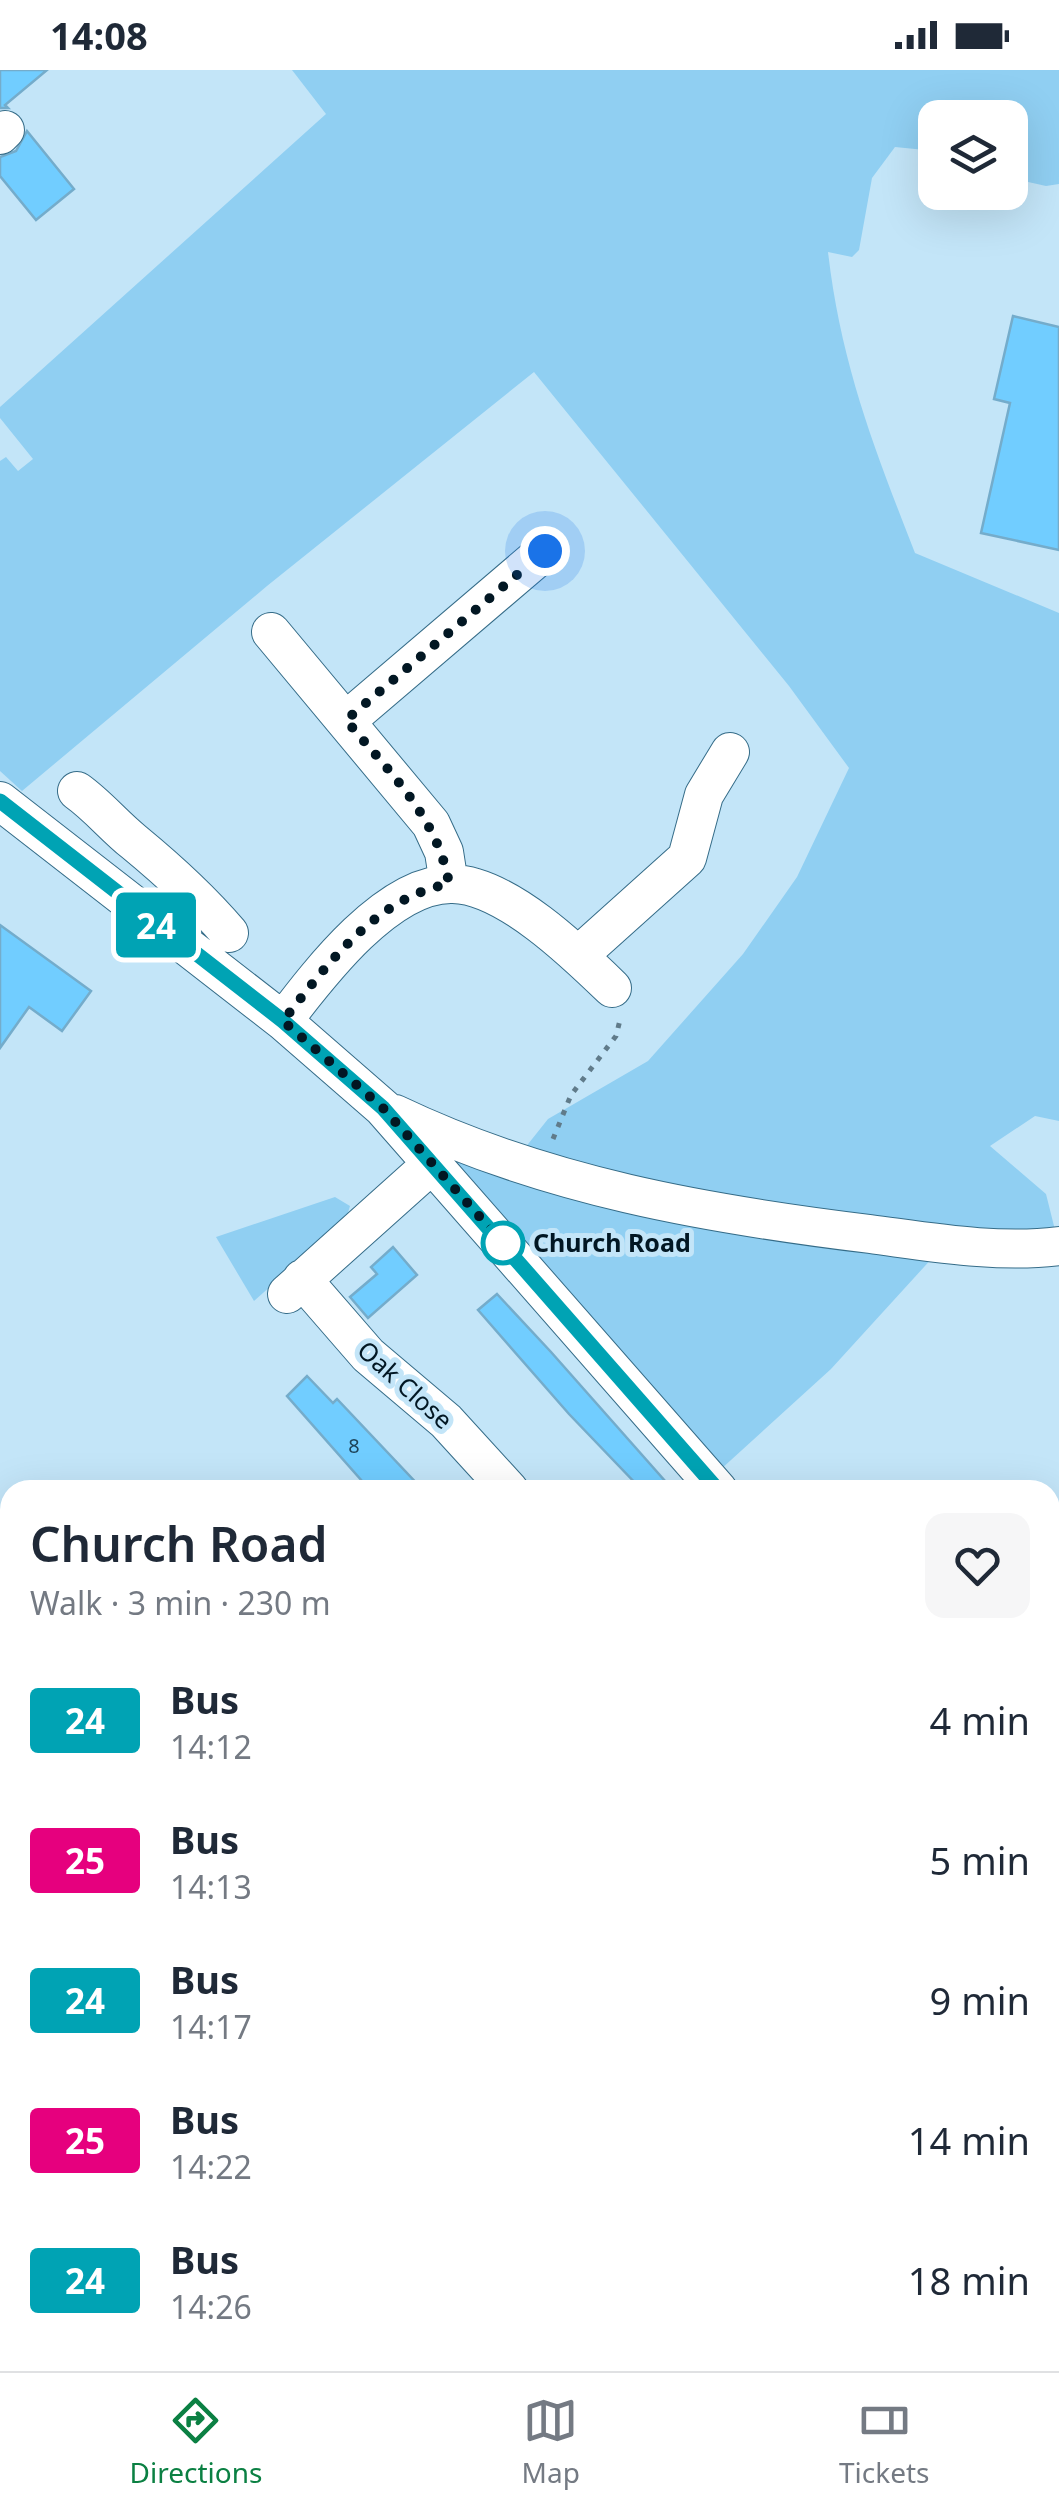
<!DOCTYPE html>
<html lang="en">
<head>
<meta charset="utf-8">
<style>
  body { margin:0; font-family:"Noto Sans",sans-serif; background:#f6f6f7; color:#1f2937; height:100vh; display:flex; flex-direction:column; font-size:38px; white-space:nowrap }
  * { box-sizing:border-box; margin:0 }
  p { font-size:32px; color:#747a83 }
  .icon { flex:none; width:55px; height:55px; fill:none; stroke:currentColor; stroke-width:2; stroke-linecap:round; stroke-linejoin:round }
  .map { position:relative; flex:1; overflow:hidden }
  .side { position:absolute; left:0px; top:1410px; width:1060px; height:892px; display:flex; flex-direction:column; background:#fff; border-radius:30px 30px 0 0; box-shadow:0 10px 40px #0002 }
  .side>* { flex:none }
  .badge { padding:0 20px; border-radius:8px; font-size:35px; line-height:65px }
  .fabs { position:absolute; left:918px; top:30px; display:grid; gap:20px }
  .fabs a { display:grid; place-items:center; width:110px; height:110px; border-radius:20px; background:#fff; box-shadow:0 10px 40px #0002; font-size:50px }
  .you { position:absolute; width:50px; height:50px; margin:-25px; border:8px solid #fff; border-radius:50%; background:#1a73e8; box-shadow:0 0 0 15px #1a73e833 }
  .map>.badge { position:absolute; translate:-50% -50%; box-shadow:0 0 0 5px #fff }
  .round { display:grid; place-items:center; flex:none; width:105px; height:105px; border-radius:20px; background:#f6f6f7 }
  .summary { display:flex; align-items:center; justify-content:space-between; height:170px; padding:0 30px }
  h1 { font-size:48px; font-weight:600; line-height:75px }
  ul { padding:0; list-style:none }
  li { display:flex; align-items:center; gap:30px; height:140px; padding:0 30px }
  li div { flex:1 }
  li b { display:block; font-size:38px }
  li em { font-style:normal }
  li .badge { min-width:110px; font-weight:700; text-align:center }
  .status { display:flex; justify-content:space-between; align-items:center; height:70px; padding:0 50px; background:#fff; direction:ltr }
  .status svg { height:28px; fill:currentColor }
  .menu { display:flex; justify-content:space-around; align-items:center; height:140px; border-top:2px solid #e0e1e3; background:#fff; font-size:28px; color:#747a83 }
  .menu a { display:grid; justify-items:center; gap:5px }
  .menu .selected { color:#0b8043 }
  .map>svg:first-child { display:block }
  .built { fill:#acdffd }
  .green { fill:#90cff2 }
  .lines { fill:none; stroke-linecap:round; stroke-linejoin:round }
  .taxiway { stroke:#7996a6; stroke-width:78 }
  .building { fill:#71cdff; stroke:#74accb; stroke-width:2.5 }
  .minor-casing { stroke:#356c88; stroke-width:40 }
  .path { stroke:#607b8a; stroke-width:5; stroke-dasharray:5 8; stroke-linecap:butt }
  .minor { stroke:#fff; stroke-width:38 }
  .line-casing { stroke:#fff; stroke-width:22 }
  .line { stroke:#00a3b4; stroke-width:15 }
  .walk { stroke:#021723; stroke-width:10; stroke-dasharray:0 18 }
  .stop-dot { fill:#fff; stroke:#00a3b4; stroke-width:5 }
  .labels { text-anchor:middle; stroke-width:10; stroke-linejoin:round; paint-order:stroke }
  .number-label { font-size:20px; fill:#1e445a }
  .stop-label { font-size:25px; font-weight:bold; fill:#021723; stroke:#c3e5f8; text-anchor:start }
  .street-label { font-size:25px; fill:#021723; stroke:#c3e5f8 }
</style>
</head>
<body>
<div class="status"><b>14:08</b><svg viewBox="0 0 49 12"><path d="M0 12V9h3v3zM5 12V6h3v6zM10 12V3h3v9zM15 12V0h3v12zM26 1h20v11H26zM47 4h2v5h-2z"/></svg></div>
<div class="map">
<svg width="1059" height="2301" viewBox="0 0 1059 2301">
  <rect width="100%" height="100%" fill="#c3e5f8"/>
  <path class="built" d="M0,1634L10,1642V2292H544V2301H0Z"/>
  <path class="green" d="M292,0H1059V114L1046,116L1010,108V48H935V81L895,77L872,108L859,180L852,187L828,182C841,294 874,378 915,483L1059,543V1051L1035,1046L990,1076L1046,1124L1055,1160L945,1174L831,1299L709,1410L383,1038L513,1093L548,1049L648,991L743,884L797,807L849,698L789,616L534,302L267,516L22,721L0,701V391L6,387L18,401L33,389L0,348V337L326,44Z
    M335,1127L350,1136L346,1149L254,1231L216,1167Z
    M1050,2007L1059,2012V2301H776L772,2293L1050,2292Z"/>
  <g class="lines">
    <path class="taxiway" d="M0,2299L148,2295"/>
  </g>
  <path class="building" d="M0,0H47L5,35L8,38H0Z
    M27,61L74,119L36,150L0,106V87L16,81Z
    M1013,246L1059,257V480L981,463L1010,333L994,329Z
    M0,855L91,921L62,961L29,937L0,978Z
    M393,1177L417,1205L368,1248L350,1227L377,1204L371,1197Z
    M497,1224L551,1282L673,1420H642L569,1344L478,1240Z
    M307,1306L333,1333L337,1329L423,1420H370L287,1326Z"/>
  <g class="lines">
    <g class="minor-casing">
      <path id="minor" d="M0,65L5,60
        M271,562L431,754L444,782L449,814
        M347,650L545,481
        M77,721C98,736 114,756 134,772C168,800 200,829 229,863
        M0,731L283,951L383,1038L718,1420
        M579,885L687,788L704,725L730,682
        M283,951C318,905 388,812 453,814C506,815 576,883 612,918
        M395,1044C546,1116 705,1144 870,1164C931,1172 998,1184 1059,1176
        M302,1209L368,1285L446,1351L509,1420
        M287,1224L432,1094
        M0,1581L10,1590
        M1050,1701L1059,1707
        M1050,1860L1059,1847
        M1050,1963L1059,1968
        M524,2292L525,2301
        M713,2292L717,2301"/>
    </g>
    <path class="path" d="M553,1069L571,1025L616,966L620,950"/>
    <use href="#minor" class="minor"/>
  </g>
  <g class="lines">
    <g class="line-casing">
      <path id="line" d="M0,731L283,951L383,1038L718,1420"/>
    </g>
    <use href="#line" class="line"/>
    <path class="walk" d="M503,1173L383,1038L283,951C326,896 376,827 449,814C438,747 388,701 346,650L545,481"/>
  </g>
  <circle class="stop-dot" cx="503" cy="1173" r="20"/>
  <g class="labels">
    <g class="number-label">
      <text x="354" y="1383">8</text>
    </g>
    <g class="stop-label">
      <text x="533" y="1182">Church Road</text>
    </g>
    <g class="street-label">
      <text transform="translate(405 1315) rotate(42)" y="9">Oak Close</text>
    </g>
  </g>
</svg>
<div class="fabs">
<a><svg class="icon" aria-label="layers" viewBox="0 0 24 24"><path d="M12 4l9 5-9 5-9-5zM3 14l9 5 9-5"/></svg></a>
</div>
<div class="you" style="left:545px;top:481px"></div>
<b class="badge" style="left:156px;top:855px;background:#00a3b4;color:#fff">24</b>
<section class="side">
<div class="summary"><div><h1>Church Road</h1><p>Walk · 3 min · 230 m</p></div><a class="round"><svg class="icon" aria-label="heart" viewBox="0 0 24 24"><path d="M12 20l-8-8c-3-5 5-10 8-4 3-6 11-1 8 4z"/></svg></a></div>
<ul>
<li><span class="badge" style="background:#00a3b4;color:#fff">24</span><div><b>Bus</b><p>14:12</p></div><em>4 min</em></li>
<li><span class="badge" style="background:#e6007e;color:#fff">25</span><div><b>Bus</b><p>14:13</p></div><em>5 min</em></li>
<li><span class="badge" style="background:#00a3b4;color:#fff">24</span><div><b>Bus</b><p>14:17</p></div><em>9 min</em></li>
<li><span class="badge" style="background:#e6007e;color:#fff">25</span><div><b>Bus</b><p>14:22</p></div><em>14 min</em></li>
<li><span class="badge" style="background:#00a3b4;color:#fff">24</span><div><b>Bus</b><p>14:26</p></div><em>18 min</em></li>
</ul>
</section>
</div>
<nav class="menu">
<a class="selected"><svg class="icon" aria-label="directions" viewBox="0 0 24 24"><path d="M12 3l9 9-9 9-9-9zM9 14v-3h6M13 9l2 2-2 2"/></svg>Directions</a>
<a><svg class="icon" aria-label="map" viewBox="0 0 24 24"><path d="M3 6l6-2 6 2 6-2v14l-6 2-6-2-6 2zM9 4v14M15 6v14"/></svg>Map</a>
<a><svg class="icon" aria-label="tickets" viewBox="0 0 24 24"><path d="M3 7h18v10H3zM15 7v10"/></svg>Tickets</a>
</nav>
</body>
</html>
